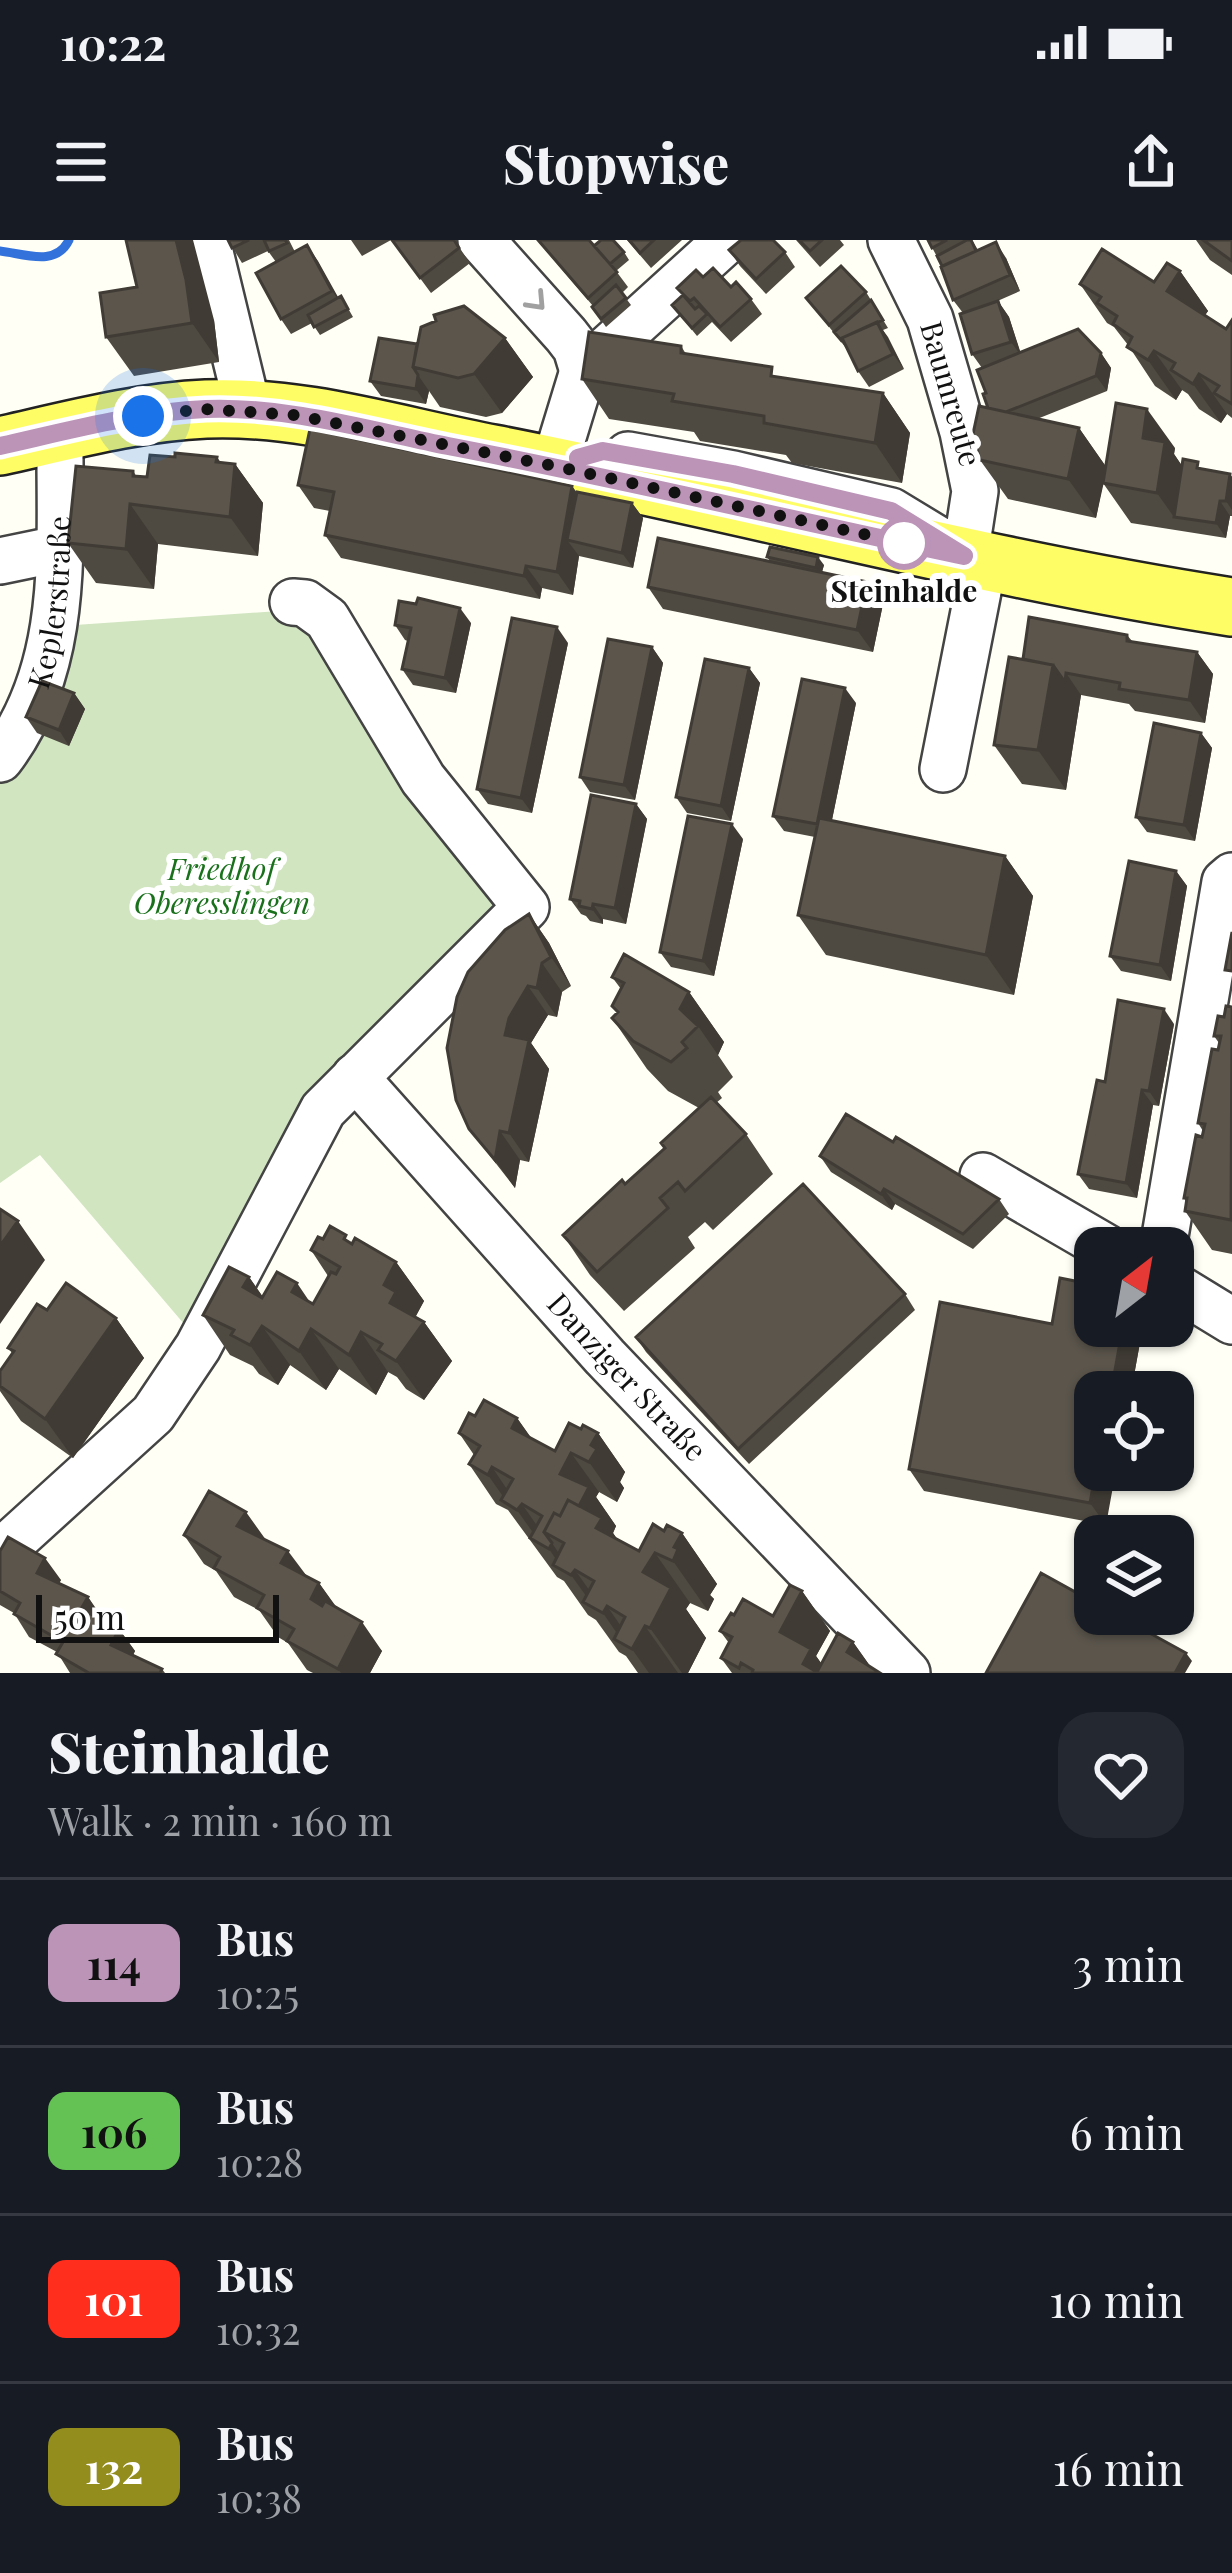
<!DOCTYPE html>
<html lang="en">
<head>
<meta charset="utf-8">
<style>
  body { margin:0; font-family:"Playfair Display",serif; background:#242831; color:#f1f3f6; height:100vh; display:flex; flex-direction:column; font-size:45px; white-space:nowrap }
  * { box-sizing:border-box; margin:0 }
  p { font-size:39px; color:#9ea1a6 }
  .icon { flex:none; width:66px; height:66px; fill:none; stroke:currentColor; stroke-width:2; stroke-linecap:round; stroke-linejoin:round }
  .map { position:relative; height:1433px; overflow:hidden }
  .side { display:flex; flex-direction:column; background:#171b24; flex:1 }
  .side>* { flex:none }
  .badge { padding:0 24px; border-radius:18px; font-size:42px; line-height:78px }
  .needle { width:78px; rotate:31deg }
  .buttons { position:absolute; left:1074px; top:987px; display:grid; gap:24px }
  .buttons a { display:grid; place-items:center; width:120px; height:120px; border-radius:24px; background:#171b24; box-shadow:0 3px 9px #0004; font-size:60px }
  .scale { position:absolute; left:36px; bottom:30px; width:243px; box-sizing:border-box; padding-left:12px; border:6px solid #111; border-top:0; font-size:33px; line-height:42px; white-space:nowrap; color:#111; -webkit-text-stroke:9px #fff; paint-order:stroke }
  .you { position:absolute; width:60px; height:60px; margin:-30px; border:9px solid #fff; border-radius:50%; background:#1a73e8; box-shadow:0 0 0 18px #1a73e833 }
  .map>.badge { position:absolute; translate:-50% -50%; box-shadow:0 0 0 6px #fff }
  .round { display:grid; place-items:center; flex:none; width:126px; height:126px; border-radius:36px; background:#242831 }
  .head { display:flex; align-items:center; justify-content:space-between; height:204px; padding:0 48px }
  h1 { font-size:57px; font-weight:800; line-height:90px }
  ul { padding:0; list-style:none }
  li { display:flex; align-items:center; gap:36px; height:168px; padding:0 48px; border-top:3px solid #363941 }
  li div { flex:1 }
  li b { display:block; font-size:45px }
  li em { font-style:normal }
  li .badge { min-width:132px; font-weight:700; text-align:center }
  .status { display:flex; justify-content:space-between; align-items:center; height:84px; padding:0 60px; background:#171b24; direction:ltr }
  .status svg { height:33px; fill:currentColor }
  header { display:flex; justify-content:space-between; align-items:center; height:156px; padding:0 48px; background:#171b24; font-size:54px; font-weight:800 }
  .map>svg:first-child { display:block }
  .cemetery { fill:#d1e5c1 }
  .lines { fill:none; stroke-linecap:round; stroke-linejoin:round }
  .stream { stroke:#3372db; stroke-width:9 }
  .minor-casing { stroke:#444; stroke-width:50 }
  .major-casing { stroke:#222; stroke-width:62 }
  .minor { stroke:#fff; stroke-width:45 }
  .major { stroke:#fffd65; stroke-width:57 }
  .wall { fill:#4e4941 }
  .shaded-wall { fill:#403c35 }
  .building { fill:#5b554c; stroke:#403c35; stroke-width:3 }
  .oneway { stroke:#a0a0a0 }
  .line-casing { stroke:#fff; stroke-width:27 }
  .line { stroke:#bb94b8; stroke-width:18 }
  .walk { stroke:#111; stroke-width:12; stroke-dasharray:0 21.6 }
  .stop-dot { fill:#fff; stroke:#bb94b8; stroke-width:6 }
  .labels { text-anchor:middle; stroke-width:12; stroke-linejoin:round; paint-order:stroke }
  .street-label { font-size:30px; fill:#111; stroke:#fff }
  .stop-label { font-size:30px; font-weight:bold; fill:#111; stroke:#fff }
  .park-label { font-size:30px; font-style:italic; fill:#19711b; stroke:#fff }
</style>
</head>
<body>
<div class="status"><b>10:22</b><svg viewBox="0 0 49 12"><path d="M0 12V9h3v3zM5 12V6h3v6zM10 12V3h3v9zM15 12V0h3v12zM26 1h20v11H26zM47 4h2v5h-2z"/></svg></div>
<header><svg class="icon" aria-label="menu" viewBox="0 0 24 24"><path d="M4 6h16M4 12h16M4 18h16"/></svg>Stopwise<svg class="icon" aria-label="share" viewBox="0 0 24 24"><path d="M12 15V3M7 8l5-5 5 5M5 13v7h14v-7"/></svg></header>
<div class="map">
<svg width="1232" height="1433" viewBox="0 0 1232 1433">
  <rect width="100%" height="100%" fill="#fffff5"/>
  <path class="cemetery" d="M293,370L520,667L387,796L196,1098L40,915L0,943V542L27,508L75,385Z"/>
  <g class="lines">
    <path class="stream" d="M0,11C25,14 56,27 69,0"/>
    <g class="minor-casing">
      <g id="minor">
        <path d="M207,0L248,169"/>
        <path d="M481,0L566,95L576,108L583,131"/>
        <path d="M628,215L733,234L891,271L965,316L975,251L963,192L930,79L891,0"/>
        <path d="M554,226L583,131L727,0"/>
        <path d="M0,321L58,309"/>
        <path id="s1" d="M0,519C72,424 59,305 60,193"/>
        <path d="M943,529L984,321"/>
        <path id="s2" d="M355,837L605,1117L907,1433"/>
        <path d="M983,936L1107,1008"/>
        <path d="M1163,1008L1225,642L1232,636"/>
        <path d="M1173,1045L1232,1081"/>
        <path d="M0,1313L153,1174L198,1107L323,870L526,667L423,539L327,379L305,363L293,362"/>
      </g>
    </g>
    <g class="major-casing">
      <path id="major" d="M0,206C67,191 137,172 206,169C301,165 399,196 493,214C740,262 983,329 1232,367"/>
    </g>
    <use href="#minor" class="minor"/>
    <use href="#major" class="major"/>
  </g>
  <path class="wall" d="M228,0H289L295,12L307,5L338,58L341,56L353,77L320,95L312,83L291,94L281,79L276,22L268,11L242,23Z
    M351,0H391L362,16Z
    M392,0H454L470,23L431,53Z
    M537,0H589L594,6L624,12L629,20L616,31L628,47L622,53L631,65L606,87L592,67L593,66Z
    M627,0H682L651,28Z
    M796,0H840L844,5L820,27Z
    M928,0H972L978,10L1006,18L1020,51L986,66L998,61L1009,77L1020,112L1101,113L1111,128L1107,151L1037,179L1079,188L1106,227L1175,208L1174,214L1182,226L1230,234L1232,237V276H1230L1226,298L1131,283L1103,243L1096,278L1008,259L980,220L988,168L982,128L972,114L963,73L953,60L942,26Z
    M1196,0H1232V35L1210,20Z
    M729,10L785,12L795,27L766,54L740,26Z
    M1180,31L1208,71L1205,75L1226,89L1232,80V178L1227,174L1221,183L1199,169L1188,154L1182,150L1176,160L1155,146L1128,105L1114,87L1107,83L1080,44L1154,42Z
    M703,37L731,47L751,59L762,74L731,102L712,82L697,96L672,65L683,55L677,48Z
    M137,47L214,80L219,122L134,136L106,97Z
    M866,52L888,88L883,90L904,129L869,147L858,131L846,108L806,58Z
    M505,98L533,137L502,173L486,177L440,167L429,151L426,164L381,156L370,141L417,104Z
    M681,106L686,114L779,137L883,153L910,193L902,243L792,223L786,215L700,201L694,192L609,179L582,139Z
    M175,217H217L220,223L235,224L263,263L258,316L158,304L154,349L96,343L68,303L133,231L137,237H147Z
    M298,245L572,246L577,253L632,263L643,278L633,328L579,316L573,355L542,348L540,359L341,318L325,295L330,271L314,268Z
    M767,317L824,325L822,332L867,342L883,364L873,412L663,369L648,347L770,321Z
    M471,383L456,453L413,445L402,429L408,401L405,400L395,385Z
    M1127,395L1132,401L1197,412L1213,434L1205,483L1135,471L1129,464L1081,455L1066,550L1022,544L994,505L1023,419Z
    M568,403L532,573L488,564L477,549Z
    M652,407L663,423L635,560L590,552L580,537Z
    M749,428L760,443L731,581L687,573L676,557Z
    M74,453L85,469L69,506L37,493L26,477Z
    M856,463L832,580L1005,616L1033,656L1014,755L826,715L798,675L815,597L784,591L773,576Z
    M1201,493L1212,508L1195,601L1147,592L1136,577Z
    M636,564L647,579L626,684L603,679V684L590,681L586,676L581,674L570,659Z
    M743,599L714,736L671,727L660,712Z
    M1176,631L1187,646L1171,741L1121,731L1110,716Z
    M529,674L549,703L571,746L562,752L557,777L548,775L531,803L549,829L529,922L520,920L515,948L469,889Z
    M612,737L689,752L724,802L718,815L733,837L718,852L722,858L716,863L746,894L773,934L713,990L705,982L688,997L695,1008L624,1071L590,1035L563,995L625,944L664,908L699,868L668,851L647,829L612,778L617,773L612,766L621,749Z
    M1232,767V1014L1212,1010L1185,971L1186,962L1184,958L1203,891L1198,883L1218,810L1219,803L1214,796Z
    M1174,784L1159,866L1153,865L1137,958L1089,949L1078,934L1105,842Z
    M893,902L999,959L1009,974L973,1009L895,964L892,970L831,932L820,916Z
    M323,999L352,1003L396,1022L424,1061L415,1077L424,1082L452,1121L424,1160L406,1149L397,1137L388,1132L376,1155L339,1129L326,1150L290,1125L278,1145L259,1134L253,1126L230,1115L203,1075L249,1037L263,1057L313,1064L328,1036L311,1010Z
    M905,1054L915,1070L749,1224L646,1112L636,1097Z
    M47,1070L116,1078L144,1118L73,1218L21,1181L0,1151V1131L12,1113L8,1108Z
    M1052,1084L1143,1086L1131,1152H1095L1106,1285L924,1251L909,1229Z
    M475,1176L517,1178L532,1199L555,1211L581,1189L598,1193L625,1232L620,1242L624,1248L617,1262L599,1252L596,1257L616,1286L613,1293L617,1299L639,1311L664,1291L682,1293L717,1344L710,1355L714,1359L708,1371L690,1363L686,1369L706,1398L688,1433H638L626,1416L619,1412L596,1380L588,1375L564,1341L557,1337L508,1270L496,1264L469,1224L474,1215L459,1193Z
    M184,1295L266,1300L306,1336L319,1343L337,1369L382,1411L370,1433H313L307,1430L288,1403L278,1397L259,1370L234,1357L216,1331L204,1324Z
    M0,1311L61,1340L59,1343L88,1357L103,1381L119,1389L135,1411L133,1415L162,1429L165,1433H70L57,1412L29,1397L14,1373L0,1365Z
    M802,1351L830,1391L816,1416L821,1423L853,1402L870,1426L881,1433H732L721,1418L729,1403L720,1391L734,1375L773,1376Z"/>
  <path class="shaded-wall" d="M176,0H193L214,80L219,122L192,83Z
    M996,2L1006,18L1020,51L1010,35Z
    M307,5L318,21L343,66L332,51Z
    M1180,31L1208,71L1195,90L1167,51Z
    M998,61L1009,77L1022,117L1011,102Z
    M877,82L888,97L904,129L893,114Z
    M505,98L533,137L502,173L474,134Z
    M1154,111L1182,150L1176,160L1148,120Z
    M1101,113L1111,128L1107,151L1096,136Z
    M1199,134L1227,174L1221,183L1193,144Z
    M418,135L429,151L426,164L416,149Z
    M883,153L910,193L902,243L875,203Z
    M1147,169L1175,208L1174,214L1193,242L1174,277L1157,253L1143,198Z
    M1079,188L1107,228L1096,278L1068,239Z
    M217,217L233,241L235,224L263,263L258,316L230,277L216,222Z
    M1230,234L1232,237V270L1226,261Z
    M572,246L587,269L567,300L579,316L573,355L557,332Z
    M1220,261L1230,276L1226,298L1216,283Z
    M632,263L643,278L633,328L622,313Z
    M130,264L158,304L154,349L126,309Z
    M818,317L824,325L821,335L816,328Z
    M526,326L542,348L540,359L524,336Z
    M867,342L883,364L873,412L857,390Z
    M460,368L471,383L456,453L445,438Z
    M557,387L568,403L532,573L521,558Z
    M652,407L663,423L635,560L624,545Z
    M1197,412L1213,434L1205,483L1189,460Z
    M1053,425L1066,433L1081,455L1066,550L1038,510Z
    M749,428L760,443L731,581L721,566Z
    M845,448L856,463L828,599L817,584Z
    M74,453L85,469L69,506L59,490Z
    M1201,493L1212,508L1195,601L1184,585Z
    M636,564L647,579L626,684L615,668Z
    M732,584L743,599L714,736L703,721Z
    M1005,616L1033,656L1014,755L986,715Z
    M1176,631L1187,646L1171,741L1160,725Z
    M593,664L603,679V684L592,669Z
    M529,674L549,703L571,746L551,717Z
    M542,723L562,752L557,777L537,748Z
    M528,746L548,775L531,803L549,829L529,922L509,893L505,795L509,778Z
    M689,752L724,802L718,815L698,786L680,769Z
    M1164,769L1174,784L1159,866L1149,851Z
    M1142,850L1153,865L1137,958L1126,943Z
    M500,891L520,920L515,948L495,920Z
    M884,949L895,964L892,970L881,954Z
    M18,981L45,1020L0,1084V1006Z
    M396,1022L424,1061L415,1078L424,1082L452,1121L424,1160L396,1121L390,1063L384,1045Z
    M249,1037L276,1076L243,1047Z
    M297,1043L324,1083L292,1052Z
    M116,1078L144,1118L73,1218L45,1179Z
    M262,1086L290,1125L278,1145L250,1105Z
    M1123,1086H1143L1131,1152H1111Z
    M311,1089L339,1129L326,1150L299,1111Z
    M361,1092L388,1132L376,1155L349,1115Z
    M517,1178L545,1218L512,1188Z
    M598,1193L625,1232L620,1242L624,1248L617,1262L589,1222L591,1205Z
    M571,1213L599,1252L596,1257L616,1286L613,1293L637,1328L595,1327L560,1234Z
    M492,1227L519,1267L522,1264L549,1303L541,1304L517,1270L509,1265L488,1235Z
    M1096,1230H1116L1106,1285L1090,1263Z
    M246,1272L266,1300L237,1286Z
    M682,1293L717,1344L710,1355L714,1359L708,1371L673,1321L674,1307Z
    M552,1303L572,1333L575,1330L604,1371L607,1366L634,1405L645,1386L678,1433H649L632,1409L625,1405L603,1373L594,1367L571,1335L564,1331L549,1309Z
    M288,1311L309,1339L281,1323Z
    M655,1313L690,1363L686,1369L706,1398L688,1433H682L650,1388L643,1332Z
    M45,1318L61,1340L53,1355L37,1333Z
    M319,1343L340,1372L331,1387L311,1359Z
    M802,1351L830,1391L816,1416L828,1433H809L780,1392Z
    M88,1357L104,1380L97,1392L81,1369Z
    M362,1382L382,1411L370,1433H341L338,1429Z
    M119,1389L135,1411L127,1427L111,1405Z
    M853,1402L875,1433L847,1412Z
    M1186,1413L1192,1421L1185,1433H1175Z"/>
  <path class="building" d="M126,0H176L186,40L192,83L106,97L100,53L137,47Z
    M228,0H249L232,8Z
    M264,0H285L287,3L269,11Z
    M392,0H454L459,8L420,38Z
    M538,0H589L617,32L588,58Z
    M601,0H613L624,12L610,24L594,6Z
    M629,0H654L640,13Z
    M741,0H773L785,12L756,39L729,10Z
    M799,0H822L810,11Z
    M928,0H947L932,8Z
    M967,0H971L976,11L942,26L937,16Z
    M1203,0H1232V21Z
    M996,2L1010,35L953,60L941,27Z
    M307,5L332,51L281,79L256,33Z
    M1102,9L1154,42L1167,23L1180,31L1167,51L1226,89L1232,80V164L1214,153L1219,146L1199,134L1193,144L1171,130L1175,123L1154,111L1148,120L1127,107L1132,97L1113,84L1117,76L1097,63L1101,57L1080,44Z
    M841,26L866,52L829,85L806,58Z
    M713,28L731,47L736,42L751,59L720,87L694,58L690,61L677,48L696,30L703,37Z
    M616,45L626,58L601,79L592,67Z
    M683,55L695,69L699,66L707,74L692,88L672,65Z
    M341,56L348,69L314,87L308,75Z
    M871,60L883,80L842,98L841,100L834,92Z
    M998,61L1011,102L972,114L960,74Z
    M464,66L505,98L474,134L458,138L413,127L421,87L436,81L434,75Z
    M877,82L893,114L858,131L842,98Z
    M1078,89L1101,113L1096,136L1006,172L988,168L983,154L986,153L977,130Z
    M589,92L681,106V113L772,127L771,136L883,153L875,203L764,183V176L672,161L674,154L582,139Z
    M379,98L417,104L413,127L418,135L416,149L370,141Z
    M1116,163L1147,169L1143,198L1165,202L1157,253L1103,243Z
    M979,166L1079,188L1068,239L980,220L973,194Z
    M310,189L572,246L557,332L526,326L524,336L325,295L334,252L298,245Z
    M175,213L217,217L216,222L235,224L230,277L130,264L126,309L68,303L76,226L133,231V236L147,237L150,215L175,217Z
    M1183,219L1198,222L1197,228L1230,234L1226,261H1220L1216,283L1174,277Z
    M577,252L632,263L622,313L567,300Z
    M658,298L867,342L857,390L648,347Z
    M770,307L818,317L816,328L767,317Z
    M418,358L460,368L445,438L402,429L411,388L395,385L399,361L416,364Z
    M1029,377L1127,395V401L1197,412L1189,460L1119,449L1120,443L1066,433L1065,442L1053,425L1023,419Z
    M512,378L557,387L521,558L477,549Z
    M608,399L652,407L624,545L580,537Z
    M1009,417L1053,425L1038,510L994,505Z
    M705,419L749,428L721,566L676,557Z
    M802,439L845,448L817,584L773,576Z
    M42,441L74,453L59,490L26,477Z
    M1154,483L1201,493L1184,585L1136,577Z
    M591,555L636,564L615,668L593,664L592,669L579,666L580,661L570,659Z
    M688,576L732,584L703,721L660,712Z
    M819,578L1005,616L986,715L798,675Z
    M1129,621L1176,631L1160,725L1110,716Z
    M529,674L551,717L542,723L537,748L528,746L509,778L505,795L529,800L509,893L500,891L495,920L469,889L456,860L447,808L457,757L468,732L505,690Z
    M1232,692V731L1225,730Z
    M624,714L689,752L680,769L698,786L682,802L687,808L671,822L633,801L612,778L618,772L612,766L624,743L612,737Z
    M1118,760L1164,769L1149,851L1142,850L1126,943L1078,934L1097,840L1105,842Z
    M1226,766L1232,767L1231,980L1185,971L1187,958H1184L1196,895L1202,897L1205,884L1198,883L1212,809L1218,810L1221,796H1214L1218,776L1224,777Z
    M711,857L746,894L685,951L678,942L660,958L668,968L597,1032L563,995L622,940L625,944L665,908L661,903Z
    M846,874L893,902L896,897L999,959L963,994L884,949L881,954L820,916Z
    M803,944L905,1054L738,1209L636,1097Z
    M0,969L18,981L0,1006Z
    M330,986L346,995L344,999L352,1004L355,998L396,1022L384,1045L396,1052L390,1063L424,1082L396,1121L378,1110L382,1104L361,1092L349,1115L311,1089L299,1111L262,1086L250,1105L231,1095L234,1090L203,1075L229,1027L249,1037L243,1047L262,1058L277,1032L297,1043L292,1052L313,1064L331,1032L336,1034L340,1027L311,1010L318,997L323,999Z
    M1060,1038L1095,1045V1086H1123L1111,1152H1095L1096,1230L1090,1263L909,1229L940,1062L1052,1084Z
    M66,1043L116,1078L45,1179L0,1146V1131L14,1111L8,1108L37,1064L47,1070Z
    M484,1160L517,1178L512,1188L555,1211L569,1183L581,1189L583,1185L598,1193L591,1205L597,1209L589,1222L571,1213L560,1234L589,1247L579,1266L568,1260L560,1276L554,1273L544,1292L552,1303L549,1309L530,1298L542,1276L522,1264L517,1270L501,1260L513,1239L492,1227L488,1235L469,1224L480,1206L459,1193L469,1173L475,1176Z
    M209,1251L246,1272L237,1286L288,1311L281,1323L319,1343L311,1359L322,1366L325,1361L362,1382L338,1429L287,1401L294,1389L257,1368L264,1355L214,1328L220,1317L184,1295Z
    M568,1260L602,1278L596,1288L639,1311L653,1284L664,1291L667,1285L682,1293L674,1307L678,1309L673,1321L655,1313L643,1332L671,1348L650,1388L645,1386L632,1409L614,1399L625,1377L607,1366L603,1373L583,1362L594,1341L575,1330L571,1335L553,1325L564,1303L544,1292L554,1273L560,1276Z
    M8,1297L45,1318L37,1333L88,1357L81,1369L119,1389L111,1405L162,1429L160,1433H89L56,1414L63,1402L14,1374L20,1363L0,1351V1311Z
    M1041,1333L1095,1363V1374H1115L1186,1413L1175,1433H986Z
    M790,1345L802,1351L780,1392L811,1409L803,1424L817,1432L838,1393L853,1402L847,1412L880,1433H752L753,1430L741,1423L739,1428L721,1418L732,1397L720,1391L731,1373L734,1375L743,1359L773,1376Z"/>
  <defs><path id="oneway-chevron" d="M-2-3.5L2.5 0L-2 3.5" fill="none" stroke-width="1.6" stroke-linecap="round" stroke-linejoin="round" transform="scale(3)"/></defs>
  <use class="oneway" href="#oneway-chevron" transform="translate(537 62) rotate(47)"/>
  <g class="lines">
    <g class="line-casing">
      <path id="line" d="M0,206C67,191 137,172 206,169C287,166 369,190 448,206C621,239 792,280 964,316L891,271L733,234L603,211L578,218"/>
    </g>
    <use href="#line" class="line"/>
    <path class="walk" d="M143,176L204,169L294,175L554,226L904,303"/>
  </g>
  <circle class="stop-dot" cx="904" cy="303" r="24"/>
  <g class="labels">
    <g class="street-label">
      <text transform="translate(950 154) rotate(74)" y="10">Baumreute</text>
      <text dy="10" stroke="none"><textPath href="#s1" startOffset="168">Keplerstraße</textPath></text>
      <text dy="10" stroke="none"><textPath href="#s2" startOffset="405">Danziger Straße</textPath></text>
    </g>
    <g class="stop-label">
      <text x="904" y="362">Steinhalde</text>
    </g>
    <g class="park-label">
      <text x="222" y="640">Friedhof<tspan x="222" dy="34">Oberesslingen</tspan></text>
    </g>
  </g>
</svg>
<div class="buttons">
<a><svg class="needle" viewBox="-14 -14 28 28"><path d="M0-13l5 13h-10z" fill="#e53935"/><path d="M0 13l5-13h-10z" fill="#9ea1a6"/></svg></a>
<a><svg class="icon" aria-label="locate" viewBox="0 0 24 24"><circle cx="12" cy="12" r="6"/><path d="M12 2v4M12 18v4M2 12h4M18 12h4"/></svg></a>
<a><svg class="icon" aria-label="layers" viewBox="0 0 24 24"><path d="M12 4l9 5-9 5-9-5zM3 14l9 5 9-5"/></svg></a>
</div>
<div class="scale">50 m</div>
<div class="you" style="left:143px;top:176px"></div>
</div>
<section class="side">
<div class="head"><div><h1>Steinhalde</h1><p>Walk · 2 min · 160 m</p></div><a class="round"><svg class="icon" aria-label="heart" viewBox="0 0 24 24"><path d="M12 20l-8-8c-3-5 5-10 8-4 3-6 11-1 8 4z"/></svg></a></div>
<ul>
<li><span class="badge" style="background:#bb94b8;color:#111">114</span><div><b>Bus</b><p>10:25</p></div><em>3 min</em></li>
<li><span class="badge" style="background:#64c255;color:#111">106</span><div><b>Bus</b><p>10:28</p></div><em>6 min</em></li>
<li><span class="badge" style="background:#ff2e1d;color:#fff">101</span><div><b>Bus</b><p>10:32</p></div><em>10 min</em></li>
<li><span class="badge" style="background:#928d1d;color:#fff">132</span><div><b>Bus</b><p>10:38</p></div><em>16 min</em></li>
</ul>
</section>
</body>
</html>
